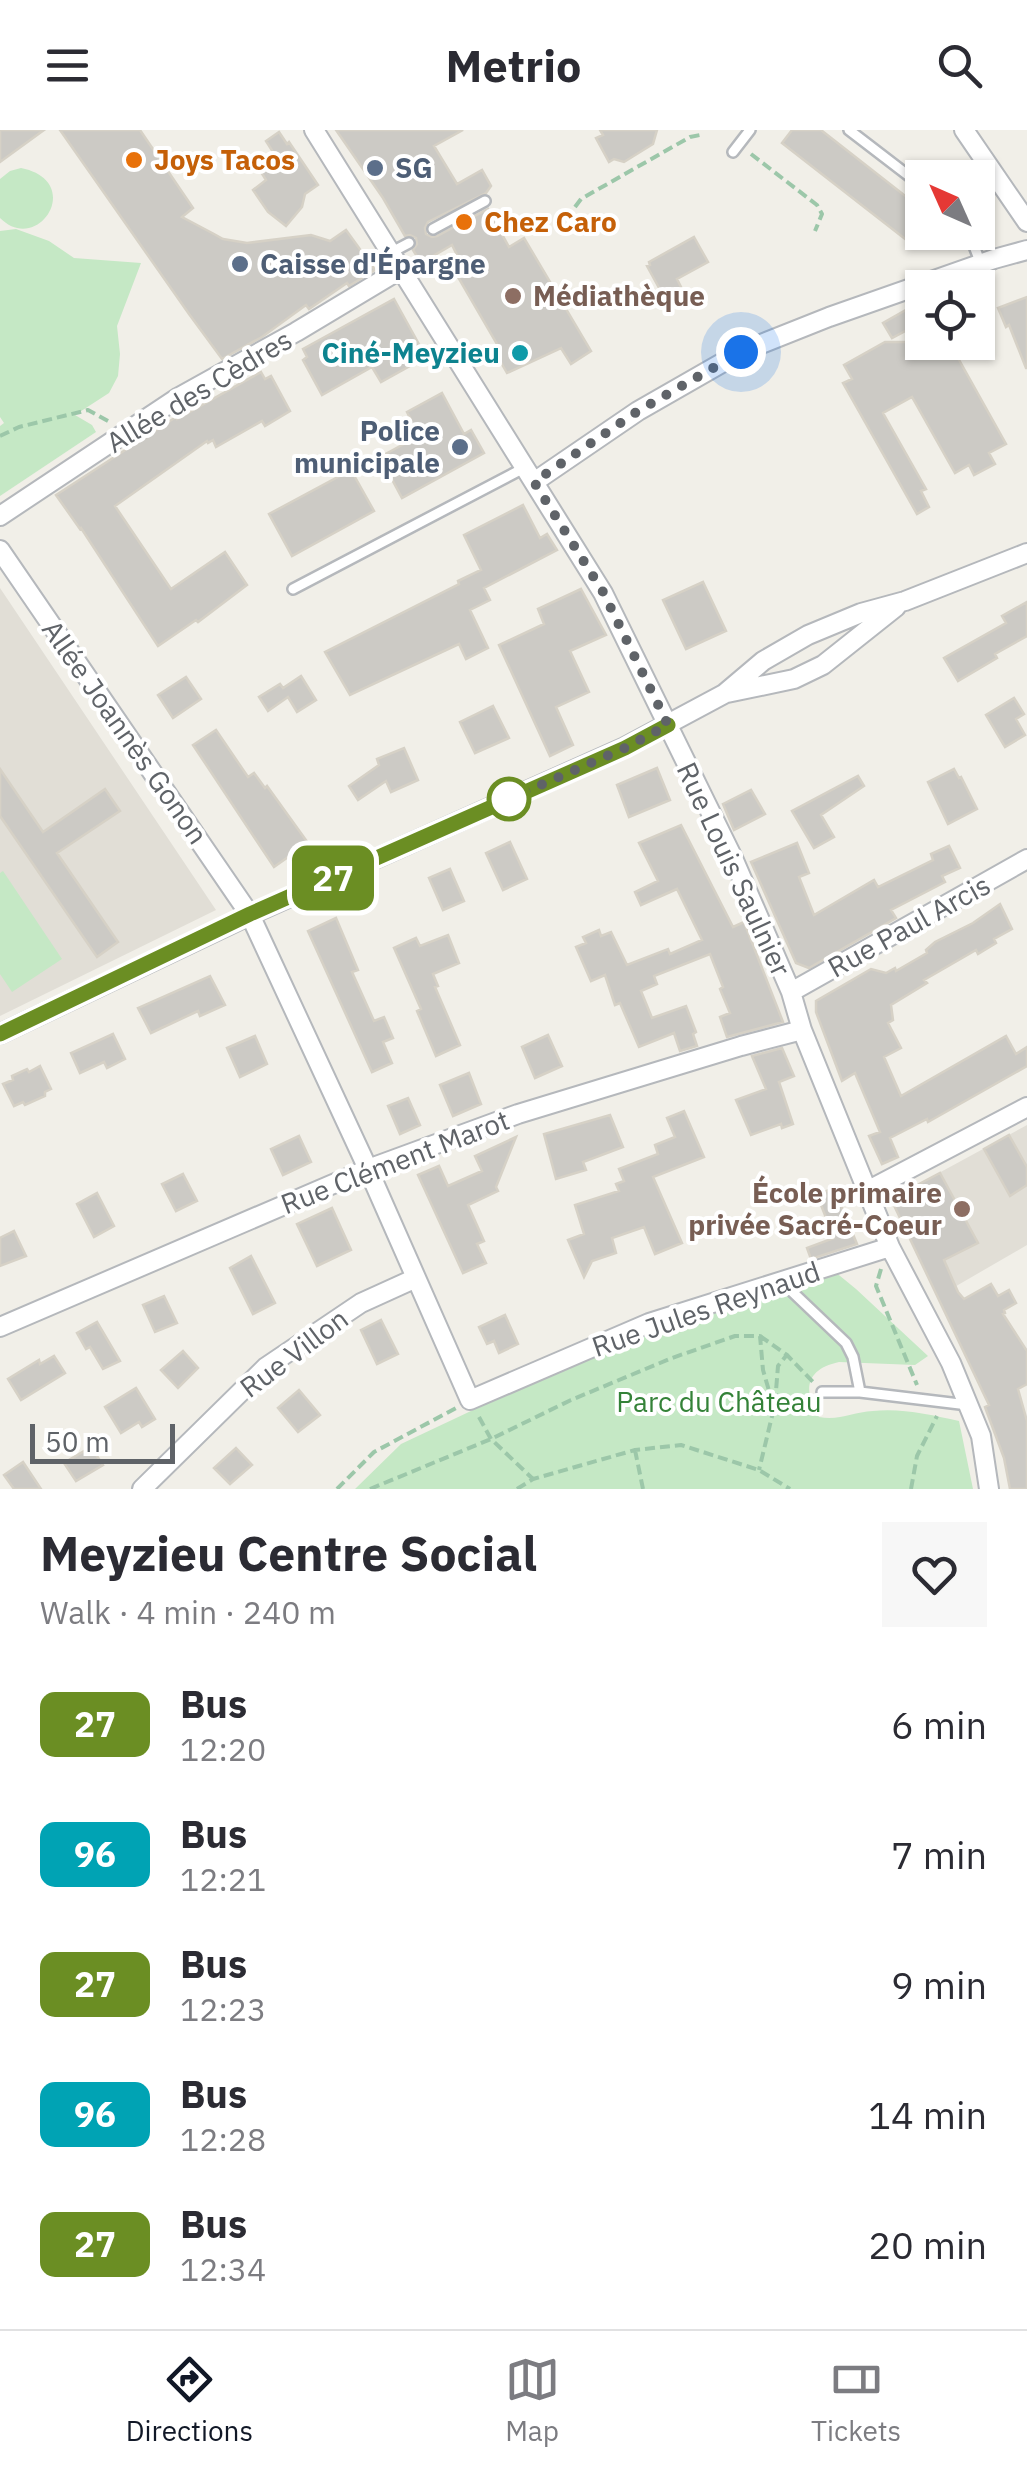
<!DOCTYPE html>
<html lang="en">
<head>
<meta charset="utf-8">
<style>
  body { margin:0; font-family:"IBM Plex Sans",sans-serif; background:#f7f7f7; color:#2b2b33; height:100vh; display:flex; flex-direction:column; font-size:38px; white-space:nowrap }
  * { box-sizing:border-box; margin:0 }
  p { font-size:32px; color:#7c7c81 }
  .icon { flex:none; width:55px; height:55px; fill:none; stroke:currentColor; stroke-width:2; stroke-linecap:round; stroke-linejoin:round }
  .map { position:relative; height:1359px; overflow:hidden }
  .sheet { display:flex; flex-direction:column; background:#fff; flex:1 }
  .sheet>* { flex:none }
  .badge { padding:0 20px; border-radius:15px; font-size:35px; line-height:65px }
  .needle { width:65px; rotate:315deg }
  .tools { position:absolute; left:905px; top:30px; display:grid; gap:20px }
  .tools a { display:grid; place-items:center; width:90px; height:90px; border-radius:0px; background:#fff; box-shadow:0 2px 8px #0004; font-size:50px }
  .scale { position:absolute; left:30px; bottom:25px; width:145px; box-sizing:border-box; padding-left:10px; border:5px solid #5f6368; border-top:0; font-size:28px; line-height:35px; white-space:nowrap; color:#5f6368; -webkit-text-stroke:8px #fff; paint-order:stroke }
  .you { position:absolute; width:50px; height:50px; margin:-25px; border:8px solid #fff; border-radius:50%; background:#1a73e8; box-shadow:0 0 0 15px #1a73e833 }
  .map>.badge { position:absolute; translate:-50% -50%; box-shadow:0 0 0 5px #fff }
  .round { display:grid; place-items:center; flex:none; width:105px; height:105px; border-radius:0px; background:#f7f7f7 }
  .overview { display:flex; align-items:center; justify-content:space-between; height:170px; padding:0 40px }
  h1 { font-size:48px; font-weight:800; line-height:75px }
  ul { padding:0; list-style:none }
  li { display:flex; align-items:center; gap:30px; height:130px; padding:0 40px }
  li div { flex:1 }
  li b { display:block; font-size:38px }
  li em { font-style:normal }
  li .badge { min-width:110px; font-weight:700; text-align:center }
  header { display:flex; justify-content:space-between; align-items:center; height:130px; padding:0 40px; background:#fff; font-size:45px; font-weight:800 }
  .tab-bar { display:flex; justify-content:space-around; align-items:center; height:140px; border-top:2px solid #e1e1e2; background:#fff; font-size:28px; color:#7c7c81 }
  .tab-bar a { display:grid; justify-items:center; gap:5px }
  .tab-bar .active { color:#111827 }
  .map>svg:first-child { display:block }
  .education { fill:#e1ded6 }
  .green { fill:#c5e8c5 }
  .building { fill:#cccac5; stroke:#d6d1c6; stroke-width:2.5 }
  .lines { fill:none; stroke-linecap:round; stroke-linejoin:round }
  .service-casing { stroke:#b5b8bc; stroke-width:14 }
  .minor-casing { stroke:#b5b8bc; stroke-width:22 }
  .path { stroke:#9cc7a9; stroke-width:4; stroke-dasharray:10 5; stroke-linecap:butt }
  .service { stroke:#fff; stroke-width:9 }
  .minor { stroke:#fff; stroke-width:18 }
  .line-casing { stroke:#fff; stroke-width:22 }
  .line { stroke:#6b8e23; stroke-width:15 }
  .walk { stroke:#5f6368; stroke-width:10; stroke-dasharray:0 18 }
  .food-dot { fill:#e8710a; stroke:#fff; stroke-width:4 }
  .service-dot { fill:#5c6f8a; stroke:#fff; stroke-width:4 }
  .education-dot { fill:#8d6e63; stroke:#fff; stroke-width:4 }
  .culture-dot { fill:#0f9aa8; stroke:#fff; stroke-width:4 }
  .stop-dot { fill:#fff; stroke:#6b8e23; stroke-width:5 }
  .labels { text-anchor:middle; stroke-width:8; stroke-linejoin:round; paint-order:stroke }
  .food-label { font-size:28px; font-weight:bold; fill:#c56008; stroke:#fff; text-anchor:start }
  .service-label { font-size:28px; font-weight:bold; fill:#4e5e75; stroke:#fff; text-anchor:start }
  .education-label { font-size:28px; font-weight:bold; fill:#785e54; stroke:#fff; text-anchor:start }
  .culture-label { font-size:28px; font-weight:bold; fill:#0d838f; stroke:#fff; text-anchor:end }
  .street-label { font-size:28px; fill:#5f6368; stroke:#fff }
  .park-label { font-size:28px; fill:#348238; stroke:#fff }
</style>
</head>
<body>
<header><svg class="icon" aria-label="menu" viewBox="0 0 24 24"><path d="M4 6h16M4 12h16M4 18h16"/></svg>Metrio<svg class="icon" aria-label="search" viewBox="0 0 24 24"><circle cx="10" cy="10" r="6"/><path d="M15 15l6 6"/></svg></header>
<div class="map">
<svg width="1027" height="1359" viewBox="0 0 1027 1359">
  <rect width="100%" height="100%" fill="#f1efe8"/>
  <path class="education" d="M0,458L216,780L0,886Z
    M1027,995V1115L939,1166L891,1069Z"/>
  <path class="green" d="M21,38C86,51 38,126 0,88V49L10,41Z
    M16,99L49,111L74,128L141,133L117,196L120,224L118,246L109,263L75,285L92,295L96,302L0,366V296L4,293L0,287V101Z
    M3,741L62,829L12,862L0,844V743Z
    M834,1141L856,1159L928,1226L915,1235L839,1232C806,1239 802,1260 819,1287C839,1291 853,1282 873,1281C902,1278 931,1285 959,1291L973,1359H355L401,1314L490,1272L629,1212Z"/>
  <path class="building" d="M0,0H44L0,32Z
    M60,0H140L193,78L182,87L214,104L223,109L247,113L311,105L330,111L346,100L375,140L349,156L347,153L309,179L306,175L262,207L222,229L189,184Z
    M336,0H463L434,16L457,54L482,40L491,56L486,63L428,92L425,98L426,104L432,107L437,106L488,79L509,117L524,108L591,221L571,234L561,218L507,243L492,217L497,214L458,147L466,143L452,115L421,133L413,120L417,114L416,108L410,105L405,106L383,68Z
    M600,0H657L653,14L624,32L614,29L609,32L596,8L603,5Z
    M792,0H821L922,79V95L909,112L782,13Z
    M279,2L287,14L289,12L318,55L305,64L302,77L286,96L268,82L253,60L266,50L256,34L273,22L266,11Z
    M694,107L708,132L677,149L682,159L664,167L647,136L650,135L649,132Z
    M1027,167V238H1026L1009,195L1006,197L998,178Z
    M394,169L426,227L381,252L372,237L322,265L303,230L307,227L303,219Z
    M913,176L922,192L892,208L883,193Z
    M885,212H949L1006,314L989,323L995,334L974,345L969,335L955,343L912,267L883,283L926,359L921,361L929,377L917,384L843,253L852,249L844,235Z
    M261,242L265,249L271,246L290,281L265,296L262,291L216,317L213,310L208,313L207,311L115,376L171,459L225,422L247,455L198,492L196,490L158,516L81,398L80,399L56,365L176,287L177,289Z
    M442,263L464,304L471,300L484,323L402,368L380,327L415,308L407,293L411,290L407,282Z
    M351,340L374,381L292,426L269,384Z
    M523,375L540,408L547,404L557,420L484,458L490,470L470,480L488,518L466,529L459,514L350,565L325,522L459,454L458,451L481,440L464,405Z
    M703,452L726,501L686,519L663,470Z
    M581,459L606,505L570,521L589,562L556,577L573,615L550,626L499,515L544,494L538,479Z
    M1027,472V506L995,524L997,528L958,551L944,528L1006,493L1002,486Z
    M301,546L316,570L297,582L288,567L268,581L259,567L280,554L283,558Z
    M186,547L201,569L173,588L158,565Z
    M1014,568L1024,584L1016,589L1025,605L1005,617L986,585Z
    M493,576L509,608L475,623L460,592Z
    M216,600L248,647L254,643L265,658L267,656L308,713L274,737L193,615Z
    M404,618L418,650L391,662L386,651L358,670L349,656L379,635L377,629Z
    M657,638L670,670L629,687L617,655Z
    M0,639L43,702L105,659L120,681L57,723L118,812L97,827L0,686Z
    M954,639L959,648L961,647L977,679L948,694L928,652Z
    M858,646L864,656L821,685L834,707L814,718L792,681Z
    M751,660L765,684L734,700L723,674Z
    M681,695L733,797L744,792L783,892L727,907L720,887L730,883L720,859L723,857L710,824L654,846L657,854L641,861L652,888L686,876L696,902L693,904L697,916L680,921L674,903L639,917L620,873L615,875L605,845L591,851L576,817L586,813L583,807L599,800L601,806L611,802L627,835L668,819L670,824L702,810L677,759L641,775L635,762L658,751L639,713Z
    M510,712L527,749L503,760L486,723Z
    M797,713L809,743L799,747L814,785L874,750L878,757L933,730L931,724L949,716L960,738L942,746L945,752L891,780L896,788L809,838L796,833L751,732Z
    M450,739L464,771L443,780L429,748Z
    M1000,774L1012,799L994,809L996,813L978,824L976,820L924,850L927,853L891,875L893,890L888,893L901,918L884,927L901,966L1006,906L1016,924L1027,917V936L928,992L927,989L890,1008L898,1027L882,1034L869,1006L880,1002L855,943L842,951L816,882V871L871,839L886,843L895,838L896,841L927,823L926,820L935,812L973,793Z
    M336,788L358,840L352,842L374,891L384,887L393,908L383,912L392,933L372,942L308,801Z
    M448,805L459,833L433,844L438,856L435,857L460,915L436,926L417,881L421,879L394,818L416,808L420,816Z
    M210,846L225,875L200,886L198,881L151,903L138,878Z
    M113,904L125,929L107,938L104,932L80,943L71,923Z
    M548,905L562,936L535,948L522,917Z
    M255,906L267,934L240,947L227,918Z
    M782,918L794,946L779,952L793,994L782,998L781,994L751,1005L736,970L766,959L752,926Z
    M40,936L51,959L45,962V966L25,975L23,972L14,976L3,954L13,950L12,946L27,939L29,942Z
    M469,943L481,974L453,986L440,955Z
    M408,968L420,995L400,1004L388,976Z
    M684,981L704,1027L653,1047L682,1113L655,1124L644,1097L612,1108L616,1123L592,1131L584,1147L568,1110L584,1104L575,1075L619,1061L616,1054L624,1051L619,1039L658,1024L655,1015L675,1007L667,988Z
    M610,985L623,1017L583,1032L586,1040L556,1049L544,1004Z
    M1009,1005L1027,1037V1055L1010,1066L984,1019Z
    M299,1006L311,1032L283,1045L271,1019Z
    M516,1007L496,1057L498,1061L468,1075L484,1111L477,1114L486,1133L463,1143L418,1045L439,1036L448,1056L482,1041L475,1026Z
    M940,1043L978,1113L944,1130L958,1162L964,1169L991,1154L998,1166L1009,1160L1016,1173L1004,1180L1005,1183L1003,1184L1027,1221V1254L1018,1259L1027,1291V1359H1010L1004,1328L985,1277L989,1275L891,1069Z
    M183,1044L197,1071L176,1081L162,1054Z
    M834,1058L857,1114L811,1129L807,1118L834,1108L817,1065Z
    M97,1063L114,1096L94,1107L77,1074Z
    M332,1078L351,1120L317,1136L297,1094Z
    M14,1101L26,1126L0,1136V1108Z
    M251,1126L275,1173L253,1184L230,1138Z
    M164,1166L177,1193L155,1202L143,1175Z
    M505,1185L518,1214L499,1223L494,1211L487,1214L479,1197Z
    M381,1190L398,1224L377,1234L361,1200Z
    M97,1192L120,1231L103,1239L90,1217L86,1219L77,1203Z
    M183,1221L198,1238L178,1258L161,1240Z
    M54,1226L65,1243L21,1270L8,1249L39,1230L40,1234Z
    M136,1258L155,1289L142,1297L139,1292L121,1303L105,1277Z
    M299,1260L320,1285L298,1302L278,1278Z
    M91,1317L103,1335L76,1351L64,1333Z
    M236,1318L252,1335L230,1354L214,1338Z
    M23,1332L41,1359H14L4,1345Z"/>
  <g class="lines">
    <g class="service-casing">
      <path id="service" d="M849,0L922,56
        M733,22L750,0
        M433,99L485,71
        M964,102L974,116L981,134
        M390,123L409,113
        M293,459L524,338
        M782,1152L846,1213L853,1227L860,1262
        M822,1262H860L968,1275"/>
    </g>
    <g class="minor-casing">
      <path id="minor" d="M314,0L603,463L733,728L791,862L802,900L890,1117L951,1233L981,1306L989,1359
        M964,0L1027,92
        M534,352L638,281L741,222L829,187L994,129L1027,120
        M0,386L179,267L296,202L401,139
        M0,420L250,785L368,1039L470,1270L649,1193L890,1117
        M727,563L794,549L823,535L896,477
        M791,862L1027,729
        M0,904L250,785L625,617L724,564L763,531L808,505L861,483L905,471L1027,423
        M867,1061L1027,977
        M0,1197L368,1039L518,984L741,916L802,900
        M142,1359L266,1237L361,1173L416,1148"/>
    </g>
    <path class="path" d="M751,24L817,75L822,84L815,101
      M575,77L581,69L690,7L700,5
      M0,306L19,297L88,280L108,291
      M881,1139L876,1156L917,1255
      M760,1206L787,1225L813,1252
      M775,1273L778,1236L786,1226
      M479,1287L491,1309L533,1349
      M635,1320L643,1359
      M337,1359L374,1322L456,1278
      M370,1359L491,1309L571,1270L672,1228L735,1206H760L763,1240L774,1278L759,1340
      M517,1359L533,1349L635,1320L681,1315L759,1340L790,1359
      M911,1359L917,1326L937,1286"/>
    <use href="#service" class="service"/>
    <use href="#minor" class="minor"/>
  </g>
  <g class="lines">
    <g class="line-casing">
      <path id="line" d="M0,904L250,784L625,618L668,595"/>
    </g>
    <use href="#line" class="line"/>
    <path class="walk" d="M509,669L625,618L668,595L603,462L534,352L638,281L741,222"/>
  </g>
  <g class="food-dot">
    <circle cx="134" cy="30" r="10"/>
    <circle cx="464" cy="92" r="10"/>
  </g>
  <g class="service-dot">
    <circle cx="375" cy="38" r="10"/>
    <circle cx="240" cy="134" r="10"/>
    <circle cx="460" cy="317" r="10"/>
  </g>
  <g class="education-dot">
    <circle cx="513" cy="166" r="10"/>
    <circle cx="962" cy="1079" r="10"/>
  </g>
  <circle class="culture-dot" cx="520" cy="223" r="10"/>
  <circle class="stop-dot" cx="509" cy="669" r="20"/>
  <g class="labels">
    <g class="food-label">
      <text x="154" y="40">Joys Tacos</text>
      <text x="484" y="102">Chez Caro</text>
    </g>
    <g class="service-label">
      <text x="395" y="48">SG</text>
      <text x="260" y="144">Caisse d'Épargne</text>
      <text x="440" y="311" text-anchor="end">Police<tspan x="440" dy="32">municipale</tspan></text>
    </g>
    <g class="education-label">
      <text x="533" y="176">Médiathèque</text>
      <text x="942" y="1073" text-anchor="end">École primaire<tspan x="942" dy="32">privée Sacré-Coeur</tspan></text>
    </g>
    <g class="culture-label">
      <text x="500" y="233">Ciné-Meyzieu</text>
    </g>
    <g class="street-label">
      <text transform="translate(199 261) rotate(-31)" y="10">Allée des Cèdres</text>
      <text transform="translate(125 602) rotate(55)" y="10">Allée Joannès Gonon</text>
      <text transform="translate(734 739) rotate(65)" y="10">Rue Louis Saulnier</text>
      <text transform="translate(909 796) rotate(-29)" y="10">Rue Paul Arcis</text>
      <text transform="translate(395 1032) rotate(-21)" y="10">Rue Clément Marot</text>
      <text transform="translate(706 1179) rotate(-19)" y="10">Rue Jules Reynaud</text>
      <text transform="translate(294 1223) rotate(-37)" y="10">Rue Villon</text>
    </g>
    <g class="park-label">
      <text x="719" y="1282">Parc du Château</text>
    </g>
  </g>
</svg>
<div class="tools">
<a><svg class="needle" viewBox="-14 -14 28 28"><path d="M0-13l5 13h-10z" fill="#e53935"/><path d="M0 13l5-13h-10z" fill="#7c7c81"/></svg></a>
<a><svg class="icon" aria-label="locate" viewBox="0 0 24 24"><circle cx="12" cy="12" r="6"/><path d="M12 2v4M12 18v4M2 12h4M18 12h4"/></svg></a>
</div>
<div class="scale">50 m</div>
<div class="you" style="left:741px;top:222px"></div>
<b class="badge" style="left:333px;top:748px;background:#6b8e23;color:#fff">27</b>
</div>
<section class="sheet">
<div class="overview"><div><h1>Meyzieu Centre Social</h1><p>Walk · 4 min · 240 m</p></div><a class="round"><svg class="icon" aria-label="heart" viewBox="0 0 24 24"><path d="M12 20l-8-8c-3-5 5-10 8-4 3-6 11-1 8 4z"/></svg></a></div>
<ul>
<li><span class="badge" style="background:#6b8e23;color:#fff">27</span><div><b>Bus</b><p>12:20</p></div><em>6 min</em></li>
<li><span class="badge" style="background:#00a3b4;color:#fff">96</span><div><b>Bus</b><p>12:21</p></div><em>7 min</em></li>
<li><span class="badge" style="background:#6b8e23;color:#fff">27</span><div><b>Bus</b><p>12:23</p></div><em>9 min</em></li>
<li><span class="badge" style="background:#00a3b4;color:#fff">96</span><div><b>Bus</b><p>12:28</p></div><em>14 min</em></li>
<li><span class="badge" style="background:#6b8e23;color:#fff">27</span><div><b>Bus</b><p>12:34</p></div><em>20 min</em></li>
</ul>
</section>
<nav class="tab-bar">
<a class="active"><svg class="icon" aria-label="directions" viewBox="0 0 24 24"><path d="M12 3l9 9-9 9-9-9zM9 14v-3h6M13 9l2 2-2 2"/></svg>Directions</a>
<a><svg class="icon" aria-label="map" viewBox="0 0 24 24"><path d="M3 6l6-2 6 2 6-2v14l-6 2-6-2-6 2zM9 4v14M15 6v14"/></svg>Map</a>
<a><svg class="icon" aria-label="tickets" viewBox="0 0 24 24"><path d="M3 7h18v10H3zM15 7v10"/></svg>Tickets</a>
</nav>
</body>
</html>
